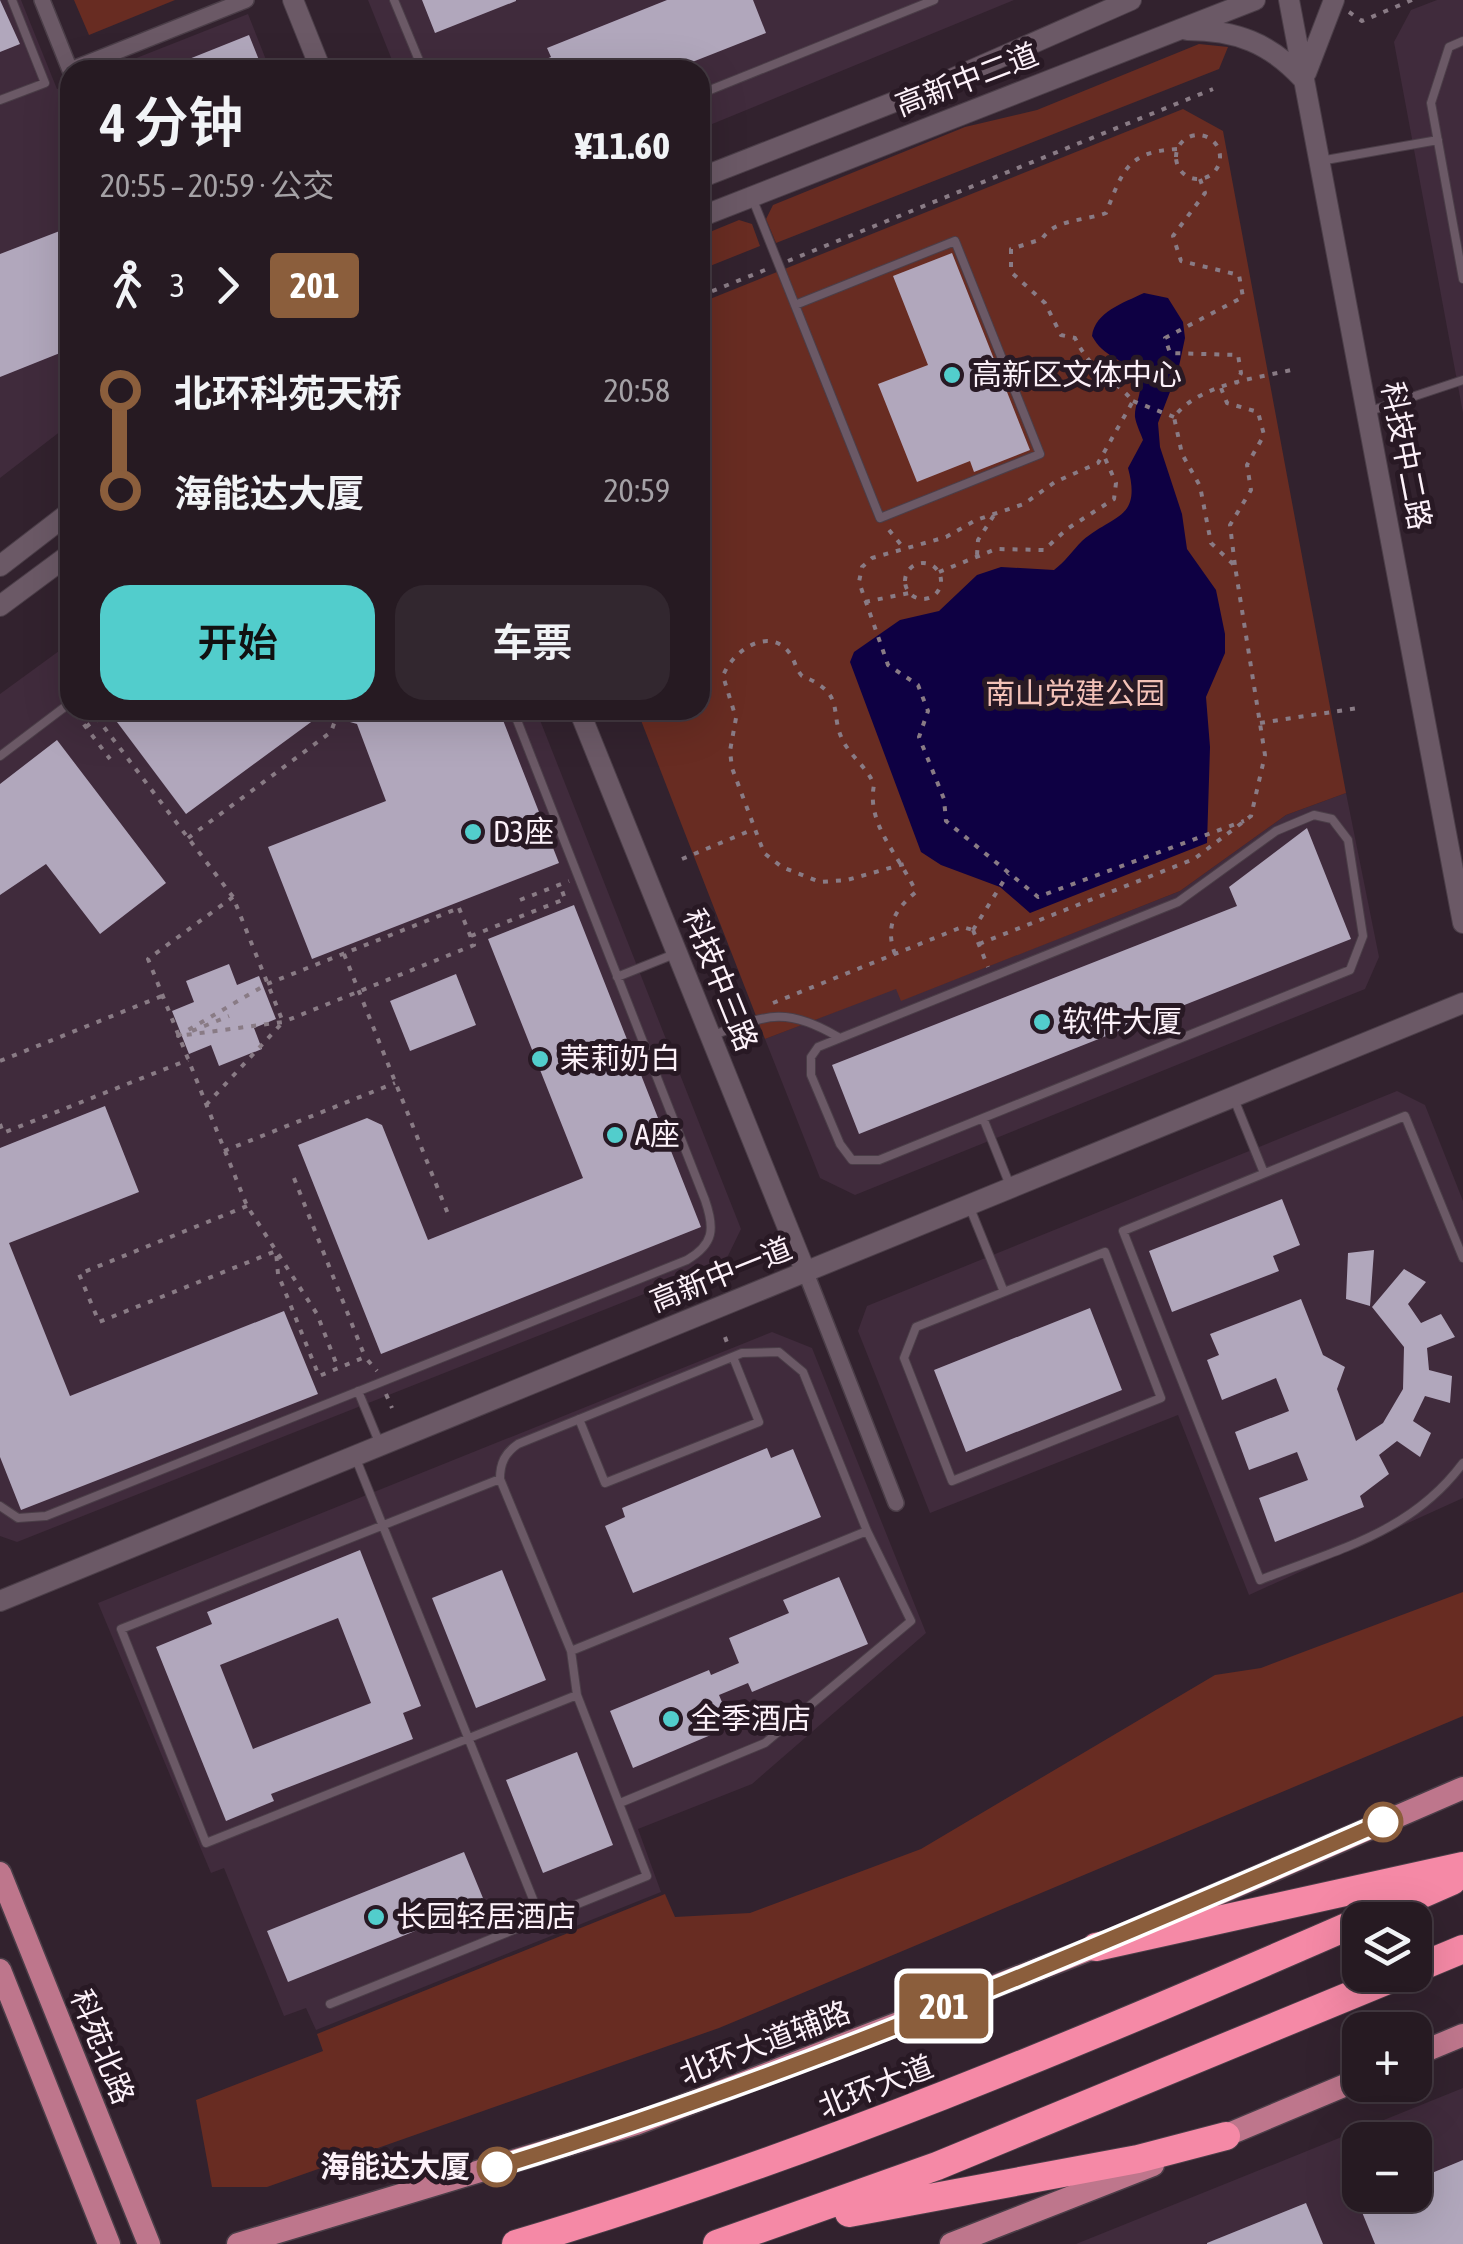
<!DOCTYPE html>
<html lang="zh">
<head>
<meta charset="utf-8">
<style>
  body { margin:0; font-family:"Asap Condensed","Noto Sans SC",sans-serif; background:#32272f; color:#f1f3f6; height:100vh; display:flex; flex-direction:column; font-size:38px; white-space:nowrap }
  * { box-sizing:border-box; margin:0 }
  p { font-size:32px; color:#a4a1a5 }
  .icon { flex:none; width:55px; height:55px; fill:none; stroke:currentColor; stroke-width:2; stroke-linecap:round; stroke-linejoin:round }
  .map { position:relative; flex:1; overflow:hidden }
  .details { position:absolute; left:60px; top:60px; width:650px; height:660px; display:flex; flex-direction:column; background:#261a22; border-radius:30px; box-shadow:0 10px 40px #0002,0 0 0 2px #423840 }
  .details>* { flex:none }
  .badge { padding:0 20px; border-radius:8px; font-size:35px; line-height:65px }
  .fabs { position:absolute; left:1342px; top:1902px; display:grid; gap:20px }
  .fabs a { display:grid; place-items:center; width:90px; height:90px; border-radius:20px; background:#261a22; box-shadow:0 10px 40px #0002,0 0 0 2px #423840; font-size:50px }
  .map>.badge { position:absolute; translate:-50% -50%; box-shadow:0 0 0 5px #fff }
  .legs { display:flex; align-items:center; gap:15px; height:110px; padding:0 40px; font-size:32px }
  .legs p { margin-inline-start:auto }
  .summary { display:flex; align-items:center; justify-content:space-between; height:170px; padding:0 40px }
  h1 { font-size:55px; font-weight:600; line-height:75px }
  .primary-button { display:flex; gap:20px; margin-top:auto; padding:20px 40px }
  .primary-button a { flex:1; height:115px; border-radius:30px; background:#52cdcc; color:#111; font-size:40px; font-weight:600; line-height:115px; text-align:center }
  .primary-button a+a { background:#32272f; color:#f1f3f6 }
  ul { padding:0 40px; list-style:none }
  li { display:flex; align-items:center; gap:35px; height:100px; font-size:38px }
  li i { display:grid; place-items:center; width:15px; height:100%; margin:0 12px; background:currentColor }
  li i::after { content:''; width:25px; height:25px; margin:-12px; border:8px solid; border-radius:50%; background:#261a22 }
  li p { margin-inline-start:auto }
  li:first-child i { background:linear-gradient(#0000 50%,currentColor 0) }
  li:last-child i { background:linear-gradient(currentColor 50%,#0000 0) }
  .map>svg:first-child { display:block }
  .built { fill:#402b3c; fill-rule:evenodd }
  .green { fill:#682c22 }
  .water { fill:#0e0043 }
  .building { fill:#b1a7bc; fill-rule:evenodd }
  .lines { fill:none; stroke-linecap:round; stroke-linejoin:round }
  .lane-casing { stroke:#4b3e48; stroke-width:10 }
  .street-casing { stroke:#4b3e48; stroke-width:18 }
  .secondary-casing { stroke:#4b3e48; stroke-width:22 }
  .primary-casing { stroke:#4b3e48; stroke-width:25 }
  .highway-casing { stroke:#4b3e48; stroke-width:30 }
  .path { stroke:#897b85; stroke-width:4; stroke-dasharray:5 8; stroke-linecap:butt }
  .lane { stroke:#6b5966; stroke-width:8 }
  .street { stroke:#6b5966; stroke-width:15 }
  .secondary { stroke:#6b5966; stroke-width:20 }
  .primary { stroke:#be768c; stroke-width:22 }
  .highway { stroke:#f589a6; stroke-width:28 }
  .line-1-casing { stroke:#fff; stroke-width:22 }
  .line-1 { stroke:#8b5e3c; stroke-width:15 }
  .poi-dot { fill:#52cdcc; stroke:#281924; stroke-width:4 }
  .stop-1-dot { fill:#fff; stroke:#8b5e3c; stroke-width:5 }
  .labels { text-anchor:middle; stroke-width:10; stroke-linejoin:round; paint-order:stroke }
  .street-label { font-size:30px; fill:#fcf1f9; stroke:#281924 }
  .poi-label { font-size:30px; fill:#fcf1f9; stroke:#281924; text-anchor:start }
  .park-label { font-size:30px; fill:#f3c1b7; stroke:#281924 }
  .stop-label { font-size:30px; font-weight:bold; fill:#fcf1f9; stroke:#281924; text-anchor:end }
</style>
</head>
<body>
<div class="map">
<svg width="1463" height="2244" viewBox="0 0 1463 2244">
  <rect width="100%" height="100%" fill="#32222e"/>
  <path class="built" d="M0,0H21L57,89L70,84V424L0,478Z
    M368,0H1014L700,129V70H396Z
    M1437,0H1463V413L1394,42L1411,10Z
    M248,14L270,70H106Z
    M70,643V710H536L741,1229L725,1262L17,1542L0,1536V694Z
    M1346,793L1379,957L1365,989L855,1195L820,1178L765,1039L896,988L902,1000L1180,891L1286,815Z
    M1397,1091L1425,1105L1463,1201V1498L1249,1595L1178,1415L930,1513L858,1331L867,1306Z
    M772,1332L812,1348L926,1633L752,1784L638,1829L661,1892L316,2030L306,2008L284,2016L224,1868L211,1873L98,1603Z
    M1463,2088V2244H1076L1307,2151ZM1360,2140H1415V2195H1360Z"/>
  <path class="green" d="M74,0H175L89,35Z
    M1199,44L1228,47L1219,69L776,243L766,219L773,205L965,127L1037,110Z
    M1183,109L1223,131L1346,793L1286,815L1180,891L901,1001L896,989L765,1039L637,710H700V303Z
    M739,220L752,224L760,246L700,270V236Z
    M1463,1592V1716L719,2028L267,2187H212L196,2100L323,2051L317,2034L665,1894L675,1917L750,1913L921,1849L1215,1675L1261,1668Z"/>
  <path class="water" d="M1144,293L1168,298L1183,322L1185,338L1178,371L1158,423L1160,447L1182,514L1187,549L1216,590L1225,634V653L1206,697L1210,747L1207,843L1030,913L1000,887L941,865L921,852L850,662L854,652L900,620L939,611L977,575L1001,567L1054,570C1065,562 1072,551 1082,541C1113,514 1142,520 1128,468L1143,440C1141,434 1136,424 1135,417C1134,400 1148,389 1133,372C1121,357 1104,358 1092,336C1095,312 1123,303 1144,293Z"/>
  <path class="building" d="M0,0L20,44L0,52Z
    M422,0H516V1L435,33Z
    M667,0H753L766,33L672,70H520L551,57L547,48Z
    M249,35L263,70H164V69Z
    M70,227V349L0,377V254Z
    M952,253L1030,450L974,472L970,461L917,482L878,384L928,365L893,276Z
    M108,710H499L559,863L312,959L268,847L386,801L357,724L322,714L186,814Z
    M57,740L166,883L100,934L46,864L0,895V784Z
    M1307,828L1351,939L859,1134L832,1065L1237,906L1229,887Z
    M574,905L701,1227L381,1354L298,1145L367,1118L382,1125L428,1240L583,1178L488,939Z
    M229,964L237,985L259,976L276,1019L254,1028L262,1049L219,1066L211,1045L189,1054L172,1011L194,1002L186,981Z
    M456,974L476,1025L410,1051L390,1001Z
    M105,1106L139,1192L9,1243L70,1396L284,1311L318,1394L21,1510L0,1457V1148Z
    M1282,1199L1300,1245L1273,1256L1279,1271L1172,1312L1149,1251Z
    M1374,1250L1370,1306L1346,1299L1348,1253Z
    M1404,1269L1426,1282L1408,1304L1421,1323L1441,1314L1455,1337L1427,1348L1429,1370L1452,1376L1450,1403L1425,1396L1413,1421L1431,1433L1420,1457L1397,1441L1379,1455L1389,1474L1360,1496L1364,1507L1275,1542L1259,1498L1308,1480L1297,1452L1249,1470L1235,1432L1289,1411L1276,1378L1222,1400L1207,1360L1219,1355L1210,1334L1301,1299L1323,1355L1345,1367L1337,1389L1356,1441L1383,1423L1403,1389L1404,1347L1372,1307Z
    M1090,1308L1122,1390L966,1452L934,1370Z
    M767,1448L771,1458L793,1449L821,1517L633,1593L605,1526L625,1517L622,1508Z
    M360,1550L421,1706L403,1713L413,1739L271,1794L274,1801L226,1821L156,1647L212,1624L207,1612ZM338,1618L371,1703L253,1749L220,1665Z
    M502,1570L546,1680L476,1708L432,1598Z
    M839,1577L868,1644L752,1692L748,1683L719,1695L732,1726L633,1768L610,1711L709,1670L711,1675L739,1663L729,1638L789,1613L783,1600Z
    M577,1752L613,1845L543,1873L506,1780Z
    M464,1852L485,1903L288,1982L267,1931Z
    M1463,2160V2244H1375L1355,2195H1415V2180Z
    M1306,2203L1323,2244H1207V2243Z"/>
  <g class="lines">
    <g class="lane-casing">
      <path id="lane" d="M394,0L423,70
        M1463,41L1449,47L1431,103L1463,279
        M700,94L934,0
        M0,100L45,83L12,0
        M1320,161L1438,140
        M753,200L880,518L1040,454L955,241L795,305
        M1367,412L1463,380
        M0,756L70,703
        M1314,815L1332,819L1348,840L1363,936L1350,970L879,1160H852L840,1144L811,1075V1057L818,1047L1178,902L1276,831Z
        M617,977L677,953
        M711,1036C765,1016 784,1005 838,1037
        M1234,1099L1264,1173
        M983,1118L1011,1188
        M970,1208L1004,1292L916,1327L904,1358L952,1481L1161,1398L1105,1252L1004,1292
        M1463,1258L1405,1116L1123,1231L1260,1580C1338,1549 1411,1533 1463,1463
        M358,1391L379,1442
        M579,1419L605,1483L759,1422L733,1357
        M356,1459L541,1919
        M500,1479L121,1629L206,1843L577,1695
        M0,1506L18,1518L46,1516L687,1260C714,1244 715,1229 705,1200L513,710
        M571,1651L867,1531
        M330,2004L647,1876L577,1695L571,1651L500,1479C500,1463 505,1453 518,1444L742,1353L779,1352L803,1372L867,1531L911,1621L765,1743L620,1803"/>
    </g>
    <g class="street-casing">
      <path id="street" d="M42,0L70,70L246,0
        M806,1273L896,1503"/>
    </g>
    <g class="secondary-casing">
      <path id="secondary" d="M293,0L321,70
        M1289,0L1463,923
        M1187,30C1236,30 1270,43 1303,79
        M1306,73L1334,0
        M700,178L940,84L1131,0
        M700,217L1255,0
        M0,566L70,512
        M0,606L70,554
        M579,710L806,1273
        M0,1601L1463,1003"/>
    </g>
    <g class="primary-casing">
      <path id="primary" d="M0,1873L149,2244
        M0,1970L109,2244
        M1415,2055L1463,2035
        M1210,2142L1360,2079
        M238,2244L636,2124L1096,1947L1463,1788
        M951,2244L1153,2165"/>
    </g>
    <g class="highway-casing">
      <path id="highway" d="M1363,1920L1452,1881
        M1096,1947L1463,1866
        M1415,1969L1463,1949
        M849,2213L1138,2159L1226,2136
        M516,2244C806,2158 1083,2042 1360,1921
        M717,2244L937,2166L1400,1975"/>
    </g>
    <path class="path" d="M1349,12L1362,21L1412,0
      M1176 157a22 22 0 1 1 44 0a22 22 0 1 1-44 0Z
      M1177,149C1127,152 1123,170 1106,213C1085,221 1054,219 1042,239L1011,249V272L1045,303L1061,335L1075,338C1092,373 1109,374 1133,401L1098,463L1055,482L1024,504L976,520L946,537L872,558L862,567L859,582L888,665L918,685L928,711L919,737L944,799L946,821L1038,897L1244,821
      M1200,179L1205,193L1173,236L1181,261L1239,275L1243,297L1165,338L1170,353L1238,355L1241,373L1236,384
      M788,261L1213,89
      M700,296L765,270
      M1221,388L1227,403L1258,412L1264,435L1247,465L1251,490L1230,525L1235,566
      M1133,401L1174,417
      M889,530L902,546
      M977,555L978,540L994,515
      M905 581a18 18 0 1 1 36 0a18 18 0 1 1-36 0Z
      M939,572L996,549L1044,550L1067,529L1114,499L1116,483L1104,456
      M865,602L909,593
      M76,714L110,759
      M1260,723L1358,708
      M86,727L97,718L233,897L283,1022
      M188,838L331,732L336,718
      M682,859L754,829
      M233,897L148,959L247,1206L317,1314L338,1368
      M520,900L569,881
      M459,908L474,945L283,1022L178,1036L267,984Z
      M973,930L1008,874
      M973,930L988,967
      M471,936L565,899L560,885
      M979,944L1194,859L1251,816L1265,755L1235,566L1211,543L1200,486L1182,454L1174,417C1200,383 1256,379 1295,369
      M344,954L448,1214
      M895,954C885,927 894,910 916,892C900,856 866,825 874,785C868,769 855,760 846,746C826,715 850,695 802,676C796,669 795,662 791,655C770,624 732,651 723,676L736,718L730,751L732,768L764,853L782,867L820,882L847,880L904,864
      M773,1003L962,927L973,930
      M192,1031L229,1016
      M0,1061L162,996
      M206,1105L283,1022
      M0,1124L3,1133L188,1060
      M224,1151L395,1083
      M294,1178L365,1357
      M247,1206L79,1274L99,1322L276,1251L278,1274L319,1376L365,1357L377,1371
      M725,1337L729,1348
      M386,1394L392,1408"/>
    <use href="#lane" class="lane"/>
    <use href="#street" class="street"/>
    <use href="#secondary" class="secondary"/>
    <use href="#primary" class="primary"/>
    <use href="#highway" class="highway"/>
  </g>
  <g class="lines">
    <g class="line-1-casing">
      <path id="line-1" d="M497,2167C800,2074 1092,1949 1383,1822"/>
    </g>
    <use href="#line-1" class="line-1"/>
  </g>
  <g class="poi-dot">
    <circle cx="952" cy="375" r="10"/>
    <circle cx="473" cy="832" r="10"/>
    <circle cx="1042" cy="1022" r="10"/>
    <circle cx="540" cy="1059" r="10"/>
    <circle cx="615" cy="1135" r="10"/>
    <circle cx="671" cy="1719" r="10"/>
    <circle cx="376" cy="1917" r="10"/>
  </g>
  <g class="stop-1-dot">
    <circle cx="1383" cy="1822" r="18"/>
    <circle cx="497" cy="2167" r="18"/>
  </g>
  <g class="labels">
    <g class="street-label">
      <text transform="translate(967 80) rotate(-21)" y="10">高新中二道</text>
      <text transform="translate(1406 456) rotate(79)" y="10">科技中二路</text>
      <text transform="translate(720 980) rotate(68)" y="10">科技中三路</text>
      <text transform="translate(721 1275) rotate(-22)" y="10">高新中一道</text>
      <text transform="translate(765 2043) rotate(-21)" y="10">北环大道辅路</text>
      <text transform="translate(102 2047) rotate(68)" y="10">科苑北路</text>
      <text transform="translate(876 2087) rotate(-21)" y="10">北环大道</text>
    </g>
    <g class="poi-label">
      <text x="972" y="385">高新区文体中心</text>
      <text x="493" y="842">D3座</text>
      <text x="1062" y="1032">软件大厦</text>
      <text x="560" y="1069">茉莉奶白</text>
      <text x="635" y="1145">A座</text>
      <text x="691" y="1729">全季酒店</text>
      <text x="396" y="1927">长园轻居酒店</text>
    </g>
    <g class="park-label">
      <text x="1075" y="704">南山党建公园</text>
    </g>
    <g class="stop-label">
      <text x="470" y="2177">海能达大厦</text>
    </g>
  </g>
</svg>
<div class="fabs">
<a><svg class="icon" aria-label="layers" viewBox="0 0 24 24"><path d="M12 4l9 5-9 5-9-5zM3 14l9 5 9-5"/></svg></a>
<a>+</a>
<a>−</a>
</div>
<b class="badge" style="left:944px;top:2006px;background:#8b5e3c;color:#fff">201</b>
<section class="details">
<div class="summary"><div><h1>4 分钟</h1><p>20:55 – 20:59 · 公交</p></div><b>¥11.60</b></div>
<div class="legs"><svg class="icon" aria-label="walk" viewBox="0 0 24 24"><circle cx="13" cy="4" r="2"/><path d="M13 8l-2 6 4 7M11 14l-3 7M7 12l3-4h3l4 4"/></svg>3<svg class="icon" aria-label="forward" viewBox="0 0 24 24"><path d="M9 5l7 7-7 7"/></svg><b class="badge" style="background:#8b5e3c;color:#fff">201</b></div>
<ul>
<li><i style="color:#8b5e3c"></i><b>北环科苑天桥</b><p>20:58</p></li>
<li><i style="color:#8b5e3c"></i><b>海能达大厦</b><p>20:59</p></li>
</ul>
<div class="primary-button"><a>开始</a><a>车票</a></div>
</section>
</div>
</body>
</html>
